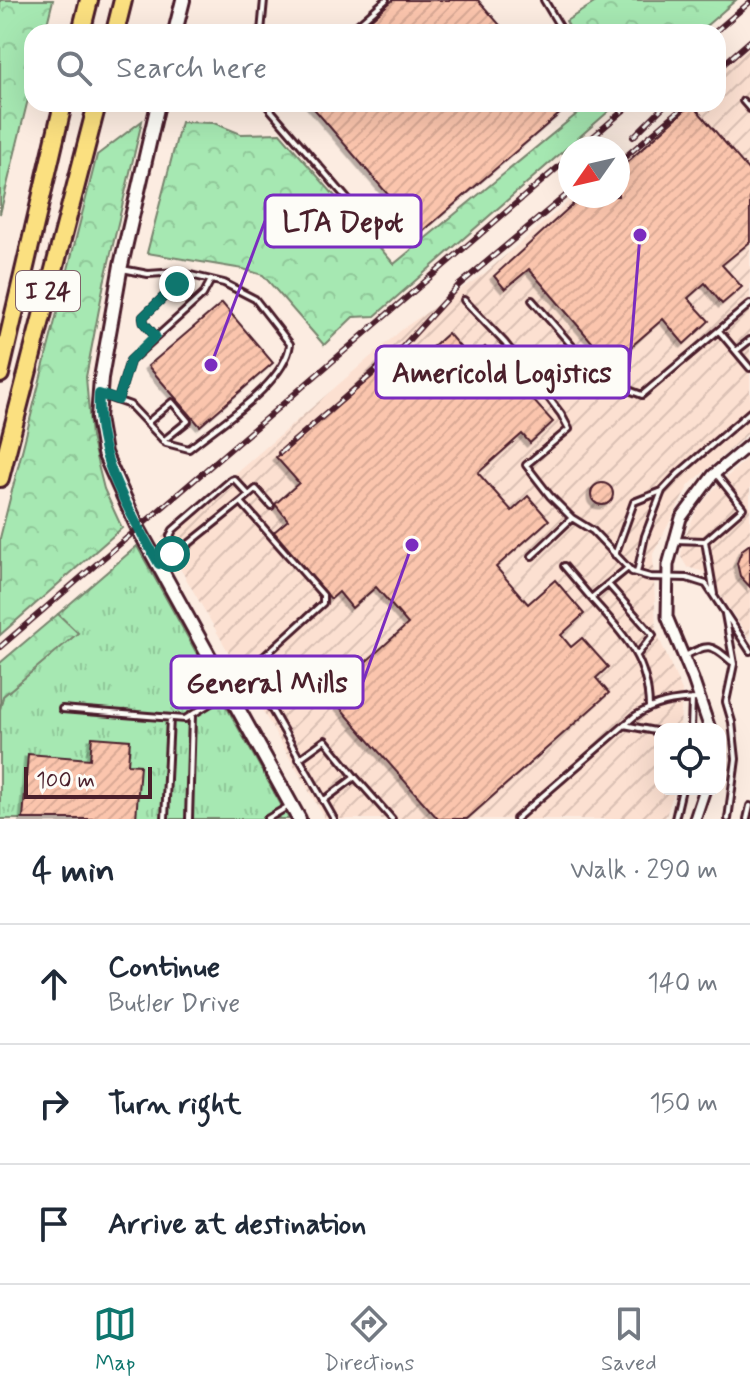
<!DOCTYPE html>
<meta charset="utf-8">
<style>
:root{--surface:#fff;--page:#f6f6f7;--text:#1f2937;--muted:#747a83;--line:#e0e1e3;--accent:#0f766e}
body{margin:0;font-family:Mynerve,sans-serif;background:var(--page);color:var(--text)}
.controls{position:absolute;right:24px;bottom:24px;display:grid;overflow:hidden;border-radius:16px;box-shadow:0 8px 32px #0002}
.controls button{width:72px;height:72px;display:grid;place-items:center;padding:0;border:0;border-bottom:2px solid var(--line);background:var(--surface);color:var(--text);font:40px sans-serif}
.compass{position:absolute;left:558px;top:136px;width:72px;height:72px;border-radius:50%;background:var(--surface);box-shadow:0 8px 32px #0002;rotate:236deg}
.scale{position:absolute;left:24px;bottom:20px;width:128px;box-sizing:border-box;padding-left:8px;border:4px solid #4a1f2b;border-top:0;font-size:22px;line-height:28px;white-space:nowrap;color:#4a1f2b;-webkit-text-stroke:6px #fdfcf7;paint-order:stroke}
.stop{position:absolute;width:24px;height:24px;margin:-18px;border:6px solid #0f766e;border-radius:50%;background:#fff}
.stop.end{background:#0f766e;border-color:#fff;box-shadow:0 2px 8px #0008}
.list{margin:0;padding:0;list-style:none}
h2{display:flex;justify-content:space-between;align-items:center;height:104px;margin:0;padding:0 32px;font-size:34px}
h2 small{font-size:26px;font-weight:400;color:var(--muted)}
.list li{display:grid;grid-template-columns:52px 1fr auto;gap:24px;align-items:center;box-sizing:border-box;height:120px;padding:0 32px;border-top:2px solid var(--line)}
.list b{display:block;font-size:30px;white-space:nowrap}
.list p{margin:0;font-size:26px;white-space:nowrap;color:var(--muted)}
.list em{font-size:26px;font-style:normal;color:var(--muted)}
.icon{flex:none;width:44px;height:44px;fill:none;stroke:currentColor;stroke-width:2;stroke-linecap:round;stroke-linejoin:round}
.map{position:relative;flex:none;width:750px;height:819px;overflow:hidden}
.search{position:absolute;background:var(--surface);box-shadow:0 8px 32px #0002;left:24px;right:24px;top:24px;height:88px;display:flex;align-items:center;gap:20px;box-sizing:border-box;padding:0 28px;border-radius:24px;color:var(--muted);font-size:30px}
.sheet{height:464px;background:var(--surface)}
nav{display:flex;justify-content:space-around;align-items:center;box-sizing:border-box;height:112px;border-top:2px solid var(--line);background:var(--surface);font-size:22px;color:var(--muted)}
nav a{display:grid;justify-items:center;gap:4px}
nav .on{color:var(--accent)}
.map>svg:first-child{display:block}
</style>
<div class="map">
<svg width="750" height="819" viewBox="0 0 750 819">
<defs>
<pattern id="industrial-furrows" width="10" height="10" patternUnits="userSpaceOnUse" patternTransform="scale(2)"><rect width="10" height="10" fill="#fce0d1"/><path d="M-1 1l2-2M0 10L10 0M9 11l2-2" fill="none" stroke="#dac0b4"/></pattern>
<pattern id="grass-tufts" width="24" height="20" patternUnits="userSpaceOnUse" patternTransform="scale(2)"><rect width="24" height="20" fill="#a6e8b2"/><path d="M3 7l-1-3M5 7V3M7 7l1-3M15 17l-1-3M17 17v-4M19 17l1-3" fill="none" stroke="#90c799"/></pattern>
<pattern id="forest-crowns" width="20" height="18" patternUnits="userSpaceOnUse" patternTransform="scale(2)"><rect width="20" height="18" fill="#a6e8b2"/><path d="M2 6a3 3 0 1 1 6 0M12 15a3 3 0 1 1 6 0" fill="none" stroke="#90c799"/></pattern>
<pattern id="building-hatch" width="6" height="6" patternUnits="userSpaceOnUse" patternTransform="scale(2)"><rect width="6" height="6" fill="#fbc5ad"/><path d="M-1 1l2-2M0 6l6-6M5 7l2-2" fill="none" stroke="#d9a995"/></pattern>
<filter id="shadow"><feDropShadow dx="-3.5" dy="3.5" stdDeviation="0" flood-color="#0004"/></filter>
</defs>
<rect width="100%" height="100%" fill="#fcece1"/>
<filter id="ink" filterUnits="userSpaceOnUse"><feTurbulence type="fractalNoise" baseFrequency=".0125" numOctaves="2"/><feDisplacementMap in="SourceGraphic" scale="16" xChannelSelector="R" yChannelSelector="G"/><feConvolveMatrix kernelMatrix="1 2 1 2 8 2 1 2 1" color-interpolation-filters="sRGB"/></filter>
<g filter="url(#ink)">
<path fill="url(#industrial-furrows)" d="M750,46v386l-61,53 -36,69 3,77 26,60 -2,38h-20v60h15l-10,30h-340l-163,-282 243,-210 80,-54 90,-77h43v-37l64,-55h36v-31z
M750,455v184l-46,-67 -17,-5 -6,-10 1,-14 14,-32 17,-21z"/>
<path fill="url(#grass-tufts)" stroke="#78846e" stroke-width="2" d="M137,546l152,273h-289v-110l3,-13 74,-63 -19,-19z"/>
<path fill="url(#forest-crowns)" stroke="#78846e" stroke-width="2" d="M0,0h53l-8,32h-13v51l-32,131z
M599,0h137l-37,32h-127l-6,-11z
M589,104h28l-242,212 -22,1 -29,28 -61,-70 -20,-6 -96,-16 34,-131 33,1 27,11 39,-1 114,131z
M142,121l-38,162 -18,94 5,60 13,52 18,39 -122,107v-97l97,-383z
M58,614l20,19 -75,63 -3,13v-46z"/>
<path fill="url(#building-hatch)" stroke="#4a1f2b" stroke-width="2" filter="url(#shadow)" d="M393,0h85l28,32h-149z
M310,104h261l-150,129z
M692,104l58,68v70l-28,23 20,22 -20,17 -17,-21 -17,15 21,23 -25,23 -21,-25 -52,45 -82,-95 -24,20 -11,-13 88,-80h36v-31l4,-3 2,3z
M222,303l51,60 -73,63 -52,-60z
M448,333l23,27 14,-13 68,75 -23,21 -8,-9 -44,39 34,38 16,-15 21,24 -53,47 32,37 27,-24 29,34 -23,21 10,12 11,-9 26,29 -12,11 13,15 -142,126h-29l-109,-124 79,-71 -32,-37 -24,21 -13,-16 -8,7 -57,-67 14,-12 -13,-16 24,-21 -23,-26 119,-107 15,17z
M591 494a11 11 0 1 1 22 0a11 11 0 1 1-22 0Z
M750,544v43l-10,-11 -3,-13 5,-13z
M92,737l38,3 -2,24 12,1 -4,54h-113l5,-65 62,5z"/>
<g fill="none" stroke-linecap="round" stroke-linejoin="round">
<g stroke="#4a1f2b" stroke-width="10">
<path id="lane" d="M544,0l19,32
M261,32l3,-32
M349,32l37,-32
M743,101l7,8
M266,104l3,4 3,-4
M269,108l105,122
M464,300l41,43 39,50
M532,300l70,80 40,15 108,-91
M719,331l31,37
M155,336l-11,-13 -1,-6 34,-33 1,-12
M736,351l14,-11
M102,395l28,10 36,38 23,6c31,-26 96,-65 101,-105l-35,-45 -31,-16 -46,-11 -30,2 -26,-5
M548,397l13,17 8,15 -43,36 24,31 22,22
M118,400l12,-39 73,-66 8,-15
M147,423l25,-21 16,19 -25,20
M249,495l-15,-16 -3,1 -58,50 -3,6 11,14 60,-48 82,93v8l-64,58 -4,9 2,14 77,135
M241,502l15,-13 15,17
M675,540l30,1 9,53
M705,541l38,-33 -27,-34
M615,555l19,-53 28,-11 16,-17 72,-62
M532,556l40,-38 21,13 39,41 18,5 37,1 19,6 44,67
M159,564l21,-16
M564,566l27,32 37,-30
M163,568l20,-16
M637,573l8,-37 17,-45
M608,584l45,51 -16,20
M591,598c31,35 57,59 58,109
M725,614l9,50 -8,38 6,20 4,37 -8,60
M685,656c25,-14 26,-11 47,6
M62,709l123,10 42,-26
M624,725l36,7
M691,729l1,-30
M299,759l26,-19 30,37
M323,801l32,-24 37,42
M165,819l5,-101
M189,819l3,-104
M267,819l22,-13
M516,819l119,-103c20,-13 38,-16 62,-17
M675,819l7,-30
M747,819l3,-13"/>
</g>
<g stroke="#4a1f2b" stroke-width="15">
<path id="street" d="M710,729l-17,-50 -26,-62 1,-52 13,-47 32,-43 37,-31
M695,819l10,-30"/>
</g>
<g stroke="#4a1f2b" stroke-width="18">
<path id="secondary" d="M175,32l8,-32
M158,104l-37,161 -20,113 -3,40 6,35 34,75 161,291"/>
</g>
<g stroke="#4a1f2b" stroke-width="22">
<path id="highway" d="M81,32l8,-32
M115,32l8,-32
M0,374l63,-270
M0,478l97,-374"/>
</g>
<use href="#lane" stroke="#fdfcf7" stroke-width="4"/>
<use href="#street" stroke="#fdfcf7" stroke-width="9"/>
<use href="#secondary" stroke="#fdfcf7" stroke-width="12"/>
<use href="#highway" stroke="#fbe080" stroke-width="16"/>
<g stroke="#4a1f2b" stroke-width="6">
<path id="rail" d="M715,32l35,-30
M718,69l32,-28
M633,137l33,-33
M580,148l51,-44
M618,163l69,-59
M280,453l117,-100 62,-68 111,-93
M0,647l570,-490"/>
</g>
<use href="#rail" stroke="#fdfcf7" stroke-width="3" stroke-dasharray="9" stroke-linecap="butt"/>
</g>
</g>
<g fill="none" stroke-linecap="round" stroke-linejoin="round" filter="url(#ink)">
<path stroke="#0f766e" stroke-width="10" d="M172,554l-13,10c-30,-53 -64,-106 -60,-170l19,6 12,-39 25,-25 -11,-13 -1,-6 34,-33"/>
</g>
<g text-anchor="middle" stroke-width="7" stroke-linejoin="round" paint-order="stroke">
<rect fill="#fdfcf7" stroke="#806168" stroke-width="2" x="16" y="271" width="64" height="40" rx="6"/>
<g font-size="24" font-weight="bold" fill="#4a1f2b">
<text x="48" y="299">I 24</text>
</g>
</g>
<path fill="none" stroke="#7b2cbf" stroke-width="3" d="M211 365L265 221M640 235L629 372M412 545L363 682"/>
<g fill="#7b2cbf" stroke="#fdfcf7" stroke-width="3">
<circle cx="211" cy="365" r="8"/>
<circle cx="640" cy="235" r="8"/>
<circle cx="412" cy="545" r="8"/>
</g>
<g fill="#fdfcf7" stroke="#7b2cbf" stroke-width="3">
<rect x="265" y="195" width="156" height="52" rx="8"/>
<rect x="376" y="346" width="253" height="52" rx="8"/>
<rect x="171" y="656" width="192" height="52" rx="8"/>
</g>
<g font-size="28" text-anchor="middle" font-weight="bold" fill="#4a1f2b">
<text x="343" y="231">LTA Depot</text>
<text x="502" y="382">Americold Logistics</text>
<text x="267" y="692">General Mills</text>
</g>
</svg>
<div class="controls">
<button><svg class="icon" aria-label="locate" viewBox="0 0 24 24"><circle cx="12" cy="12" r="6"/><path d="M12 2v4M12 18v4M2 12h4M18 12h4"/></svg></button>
</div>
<svg class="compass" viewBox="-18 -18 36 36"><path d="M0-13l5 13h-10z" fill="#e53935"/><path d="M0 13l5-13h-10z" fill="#747a83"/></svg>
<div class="scale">100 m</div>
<div class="stop" style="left:172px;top:554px"></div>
<div class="stop end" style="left:177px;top:284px"></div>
<div class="search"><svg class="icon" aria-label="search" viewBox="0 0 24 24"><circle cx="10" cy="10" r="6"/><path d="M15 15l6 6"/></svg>Search here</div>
</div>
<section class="sheet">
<h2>4 min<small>Walk · 290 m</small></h2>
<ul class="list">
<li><svg class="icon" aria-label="ahead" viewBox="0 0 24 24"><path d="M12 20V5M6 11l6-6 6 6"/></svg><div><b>Continue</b><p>Butler Drive</p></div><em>140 m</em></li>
<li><svg class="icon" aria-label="right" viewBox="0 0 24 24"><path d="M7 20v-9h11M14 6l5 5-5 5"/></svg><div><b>Turn right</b></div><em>150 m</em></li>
<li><svg class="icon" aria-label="arrive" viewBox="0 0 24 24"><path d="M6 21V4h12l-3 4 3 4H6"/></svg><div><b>Arrive at destination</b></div></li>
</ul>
</section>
<nav>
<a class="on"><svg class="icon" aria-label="map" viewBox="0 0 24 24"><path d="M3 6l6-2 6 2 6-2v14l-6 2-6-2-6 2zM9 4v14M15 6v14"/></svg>Map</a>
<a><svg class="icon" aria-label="directions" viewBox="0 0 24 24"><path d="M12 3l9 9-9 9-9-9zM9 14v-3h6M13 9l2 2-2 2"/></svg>Directions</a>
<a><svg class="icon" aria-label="saved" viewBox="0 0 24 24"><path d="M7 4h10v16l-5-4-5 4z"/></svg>Saved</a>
</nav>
